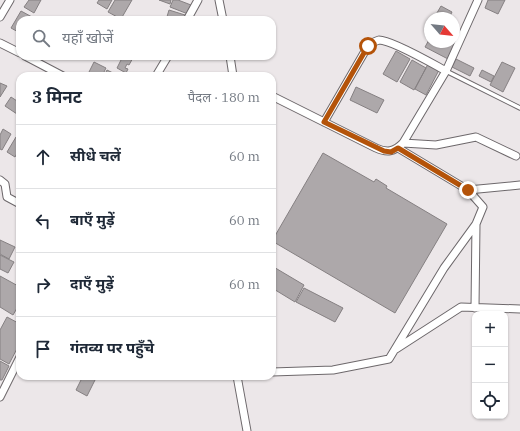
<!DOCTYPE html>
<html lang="hi">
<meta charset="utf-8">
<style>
:root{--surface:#fff;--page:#f2f2f3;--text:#1f2937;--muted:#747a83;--line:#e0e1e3}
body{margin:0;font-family:"IBM Plex Serif","Noto Sans Devanagari",serif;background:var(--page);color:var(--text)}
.controls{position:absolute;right:12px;bottom:12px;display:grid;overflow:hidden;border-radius:8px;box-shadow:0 1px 3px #0004}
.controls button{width:36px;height:36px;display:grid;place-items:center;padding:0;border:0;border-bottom:1px solid var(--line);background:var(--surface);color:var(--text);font:20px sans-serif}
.compass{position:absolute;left:424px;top:12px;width:36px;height:36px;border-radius:50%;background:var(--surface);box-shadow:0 1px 3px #0004;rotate:118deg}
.stop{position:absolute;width:12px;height:12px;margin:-9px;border:3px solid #b45309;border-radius:50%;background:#fff}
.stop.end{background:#b45309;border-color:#fff;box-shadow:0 1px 4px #0008}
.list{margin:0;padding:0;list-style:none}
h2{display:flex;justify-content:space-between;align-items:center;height:52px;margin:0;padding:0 16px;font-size:17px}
h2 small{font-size:13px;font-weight:400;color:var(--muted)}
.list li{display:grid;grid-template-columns:26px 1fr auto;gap:12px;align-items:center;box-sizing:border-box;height:64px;padding:0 16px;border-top:1px solid var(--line)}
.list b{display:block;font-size:15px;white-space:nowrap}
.list em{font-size:13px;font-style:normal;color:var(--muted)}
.icon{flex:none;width:22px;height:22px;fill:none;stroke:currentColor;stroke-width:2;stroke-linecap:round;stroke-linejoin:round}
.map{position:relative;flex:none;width:520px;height:431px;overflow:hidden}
.search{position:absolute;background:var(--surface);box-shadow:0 1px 3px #0004;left:16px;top:16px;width:260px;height:44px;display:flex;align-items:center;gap:10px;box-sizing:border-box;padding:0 14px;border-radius:12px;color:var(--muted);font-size:15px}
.panel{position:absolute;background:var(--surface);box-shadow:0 1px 3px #0004;left:16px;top:72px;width:260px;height:308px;border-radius:12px}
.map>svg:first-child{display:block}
</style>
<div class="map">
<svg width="520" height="431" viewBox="0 0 520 431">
<rect width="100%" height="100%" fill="#ece7e9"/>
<path fill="#ada8aa" stroke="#858082" d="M29,0h12l-7,13 -10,-6z
M99,0h13l-5,9 -10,-6z
M115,0h17l-11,19 -13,-7z
M159,0h12l-1,4z
M173,0h5l13,5 -3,9 -18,-7z
M488,0h17l-7,14 -13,-6z
M441,6l11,6 -3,6h-15z
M169,10l16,5 -2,5h-17z
M21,11l11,6 -2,3h-10v13l-9,-5z
M430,38v4h21l4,2 -7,15 -23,-12z
M396,51l14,8 -13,23 -14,-8z
M123,56h11l-5,9 -2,-1 -2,4 3,1 -2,4 -9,-5z
M456,59l18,9 -4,8 -18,-9z
M412,60l14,8 -12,22 -14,-8z
M94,62l12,6 -4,8h-15z
M502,62l13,6 -12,24 -13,-7z
M428,64l11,6 -13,25 -11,-6z
M107,70l10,5v1h-13z
M482,70l12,6 -3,6 -12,-6z
M0,83l7,3 -7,11z
M356,87l28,13 -7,13 -27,-13z
M11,97l9,6v13l-15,-10z
M3,129l8,5 -9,16 -2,-1v-14z
M16,137l4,3v8l-5,9 -8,-5z
M323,153l51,29 2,-3 11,7 -1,2 61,36 -52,89 -123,-72z
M0,240l15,7 -6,12 -9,-5z
M0,255l14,7 -6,11 -8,-4z
M272,266l32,19 -9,17 -23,-14z
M0,276l20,11v16l-7,12 -13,-8z
M304,288l39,20 -8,14 -39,-20z
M7,317l13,7v19l-11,21 -9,-5v-29z
M0,361l9,5 -7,14h-2z
M83,376h14l-10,20 -11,-6z"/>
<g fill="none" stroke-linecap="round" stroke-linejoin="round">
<g stroke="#6d686b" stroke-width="5.5">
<path id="service" d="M446,71l74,37"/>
</g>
<g stroke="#6d686b" stroke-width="9">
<path id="minor" d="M219,0l4,20
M0,17l10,-17
M187,20l11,-20
M0,43l20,10
M25,56l38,20
M230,56l3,20
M156,76l12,-20
M272,96l104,52c11,5 18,4 27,-5l43,-72 32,-71
M324,122l44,-76c4,-3 7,-5 11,-6 13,0 54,24 67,31
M403,143l33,2 40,-8 40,19
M0,180l5,4 2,13 13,7
M468,190l52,-5
M475,308l1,-84
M396,349l65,-42 59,2
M272,372l61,-2 56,-11 55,-91 32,-44 7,-17 -15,-17 -70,-42
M237,376l10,55
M0,397l20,-40"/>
</g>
<use href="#service" stroke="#fff" stroke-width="3.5"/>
<use href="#minor" stroke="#fff" stroke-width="7"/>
</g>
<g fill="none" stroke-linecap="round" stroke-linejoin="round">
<path stroke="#b45309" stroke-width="5" d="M368,46l-44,76 60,29 7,1 7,-4 70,42"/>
</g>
</svg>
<div class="controls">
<button>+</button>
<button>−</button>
<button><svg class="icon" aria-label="locate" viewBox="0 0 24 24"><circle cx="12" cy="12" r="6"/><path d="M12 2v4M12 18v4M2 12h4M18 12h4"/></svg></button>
</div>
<svg class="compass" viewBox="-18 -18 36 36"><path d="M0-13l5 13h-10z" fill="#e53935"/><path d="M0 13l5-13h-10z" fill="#747a83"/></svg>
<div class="stop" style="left:368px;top:46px"></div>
<div class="stop end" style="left:468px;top:190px"></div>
<div class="search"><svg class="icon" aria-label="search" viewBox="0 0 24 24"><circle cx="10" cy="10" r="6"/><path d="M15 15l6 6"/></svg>यहाँ खोजें</div>
<section class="panel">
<h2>3 मिनट<small>पैदल · 180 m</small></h2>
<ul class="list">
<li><svg class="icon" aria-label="ahead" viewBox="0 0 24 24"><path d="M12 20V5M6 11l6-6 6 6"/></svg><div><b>सीधे चलें</b></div><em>60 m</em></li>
<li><svg class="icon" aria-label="left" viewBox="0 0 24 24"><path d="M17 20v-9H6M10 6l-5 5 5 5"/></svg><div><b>बाएँ मुड़ें</b></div><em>60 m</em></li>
<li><svg class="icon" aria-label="right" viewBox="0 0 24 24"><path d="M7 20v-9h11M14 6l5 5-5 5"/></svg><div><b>दाएँ मुड़ें</b></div><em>60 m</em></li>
<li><svg class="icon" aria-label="arrive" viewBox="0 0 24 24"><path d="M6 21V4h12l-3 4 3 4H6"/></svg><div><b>गंतव्य पर पहुँचे</b></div></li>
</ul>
</section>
</div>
